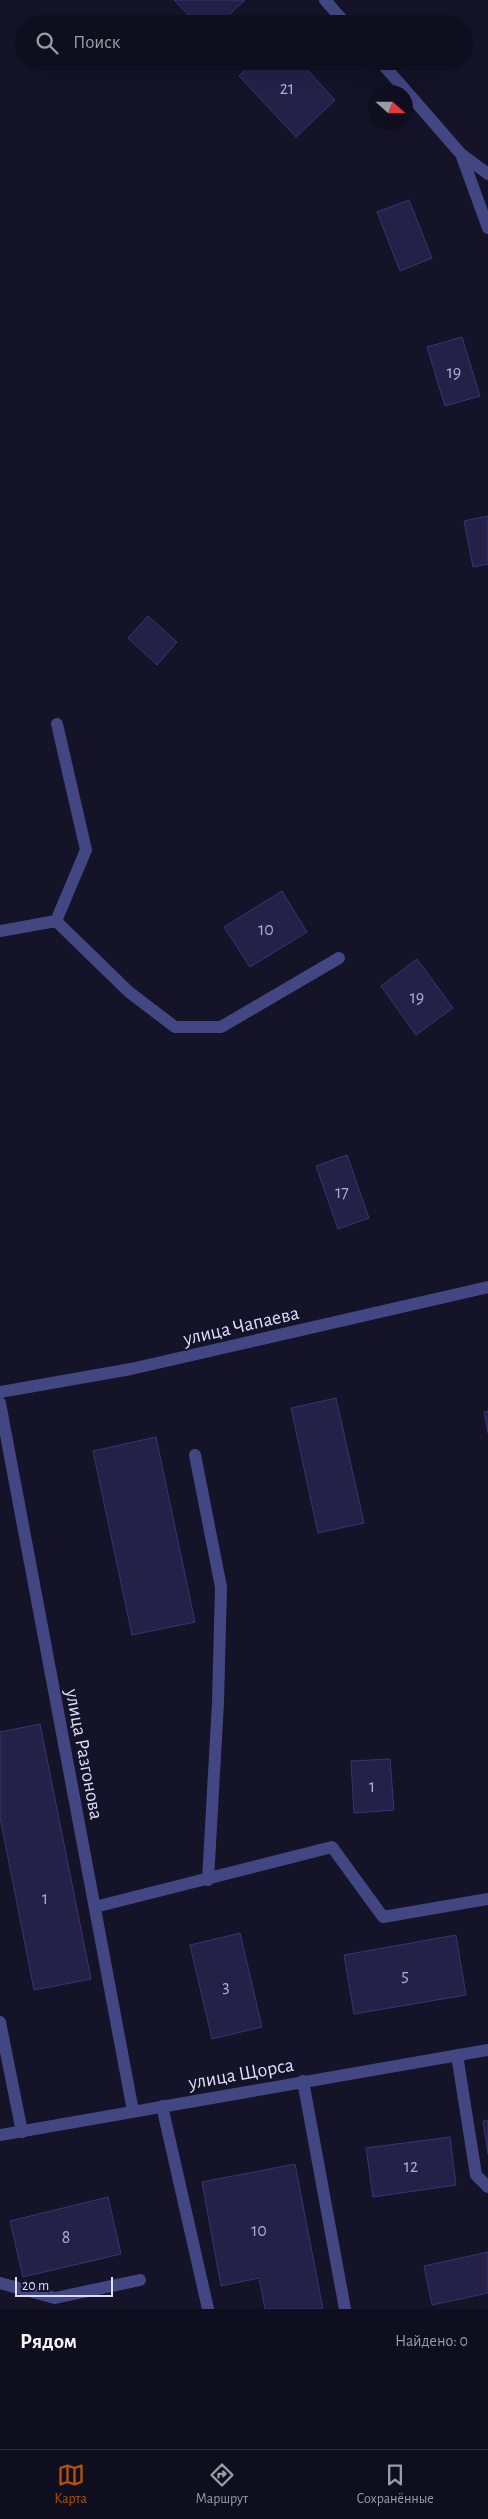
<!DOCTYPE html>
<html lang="ru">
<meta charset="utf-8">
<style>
:root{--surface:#0f0e1e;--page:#181727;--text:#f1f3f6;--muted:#9b9ca4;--line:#2f2e3c;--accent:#b45309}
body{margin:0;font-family:"Alegreya Sans",sans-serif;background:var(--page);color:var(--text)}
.compass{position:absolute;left:368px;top:85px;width:45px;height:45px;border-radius:50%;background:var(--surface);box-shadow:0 5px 20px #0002;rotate:111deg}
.scale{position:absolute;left:15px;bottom:12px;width:98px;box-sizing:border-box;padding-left:5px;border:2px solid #ddddfc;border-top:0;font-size:14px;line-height:18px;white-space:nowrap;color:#ddddfc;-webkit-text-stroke:4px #141328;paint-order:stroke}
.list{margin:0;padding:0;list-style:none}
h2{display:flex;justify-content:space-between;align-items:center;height:65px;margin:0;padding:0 20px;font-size:21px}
h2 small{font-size:16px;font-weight:400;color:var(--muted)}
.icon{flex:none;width:28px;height:28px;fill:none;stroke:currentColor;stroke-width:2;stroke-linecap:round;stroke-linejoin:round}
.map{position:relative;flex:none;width:488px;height:2309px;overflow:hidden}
.search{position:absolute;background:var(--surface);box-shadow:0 5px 20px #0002;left:15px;right:15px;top:15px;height:55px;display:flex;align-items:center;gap:12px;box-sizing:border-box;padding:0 18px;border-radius:28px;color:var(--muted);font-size:19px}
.sheet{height:140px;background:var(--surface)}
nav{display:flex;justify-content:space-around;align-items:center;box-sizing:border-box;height:70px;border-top:1px solid var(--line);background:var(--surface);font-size:14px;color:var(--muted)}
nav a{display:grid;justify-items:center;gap:2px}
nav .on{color:var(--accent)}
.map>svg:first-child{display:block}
</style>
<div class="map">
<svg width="488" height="2309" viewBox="0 0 488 2309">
<rect width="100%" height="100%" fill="#141328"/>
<path fill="#242048" stroke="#393472" d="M174,0h71l-26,24h-22z
M255,61h44l36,39 -39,37 -57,-61z
M409,200l23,58 -32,13 -23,-59z
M462,337l18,59 -35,10 -18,-59z
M488,516v48l-15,3 -9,-46z
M148,616l29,26 -20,23 -29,-27z
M282,891l25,41 -57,35 -26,-40z
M417,959l36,49 -37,27 -35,-49z
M347,1155l22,63 -31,11 -22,-63z
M336,1398l28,125 -46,10 -27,-125z
M488,1411v22l-4,-21z
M156,1437l39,185 -63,13 -39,-184z
M40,1724l51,255 -57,11 -34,-173v-85z
M390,1759l4,51 -40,3 -3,-52z
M240,1933l22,94 -50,12 -22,-94z
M456,1935l10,60 -112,19 -10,-59z
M488,2120v34l-5,-33z
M450,2137l6,48 -83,12 -7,-49z
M295,2164l28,145h-58l-6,-31 -38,8 -19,-104z
M108,2197l13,57 -98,23 -13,-56z
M488,2252v41l-56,12 -8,-39z"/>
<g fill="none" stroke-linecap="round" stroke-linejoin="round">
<path stroke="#424783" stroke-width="12" d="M325,0l21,24
M380,61l81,93 27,74
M461,154l27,20
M56,921l30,-71 -29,-126
M0,931l56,-10 73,71 46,35h46l118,-69
M0,1392l131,-23 357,-82
M0,1403l133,708
M195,1455l26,132 -3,115 -10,178
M95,1907l237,-60 51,70 105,-18
M0,2022l22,110
M457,2055l19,120 12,12
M303,2081l42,228
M162,2106l46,203
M0,2135l488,-85
M0,2283l55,15 85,-18"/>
</g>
<g text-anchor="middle" stroke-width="4" stroke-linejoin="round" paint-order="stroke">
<g font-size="18" fill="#afaecf">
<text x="287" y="94">21</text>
<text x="454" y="378">19</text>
<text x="266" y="935">10</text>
<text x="417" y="1003">19</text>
<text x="342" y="1198">17</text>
<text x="372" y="1792">1</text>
<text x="45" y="1904">1</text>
<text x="405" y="1981">5</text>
<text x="226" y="1992">3</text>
<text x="411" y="2172">12</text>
<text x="259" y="2236">10</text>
<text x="66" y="2243">8</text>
</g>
<g font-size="20" fill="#ddddfc" stroke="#141328">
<text transform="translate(241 1325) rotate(-13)" y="7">улица Чапаева</text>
<text transform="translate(85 1754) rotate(79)" y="7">улица Разгонова</text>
<text transform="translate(241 2073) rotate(-10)" y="7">улица Щорса</text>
</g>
</g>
</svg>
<svg class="compass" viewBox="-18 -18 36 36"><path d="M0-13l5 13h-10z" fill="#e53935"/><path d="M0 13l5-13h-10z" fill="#9b9ca4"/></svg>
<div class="scale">20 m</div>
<div class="search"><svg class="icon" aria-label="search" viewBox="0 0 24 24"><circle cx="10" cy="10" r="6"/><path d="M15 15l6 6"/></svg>Поиск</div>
</div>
<section class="sheet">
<h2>Рядом<small>Найдено: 0</small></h2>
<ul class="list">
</ul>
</section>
<nav>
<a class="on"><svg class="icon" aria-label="map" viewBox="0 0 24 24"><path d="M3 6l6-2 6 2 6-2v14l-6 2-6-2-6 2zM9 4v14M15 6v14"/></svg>Карта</a>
<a><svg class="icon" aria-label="directions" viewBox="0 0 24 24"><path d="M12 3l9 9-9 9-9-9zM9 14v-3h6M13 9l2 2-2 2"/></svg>Маршрут</a>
<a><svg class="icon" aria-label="saved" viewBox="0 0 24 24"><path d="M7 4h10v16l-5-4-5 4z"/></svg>Сохранённые</a>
</nav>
